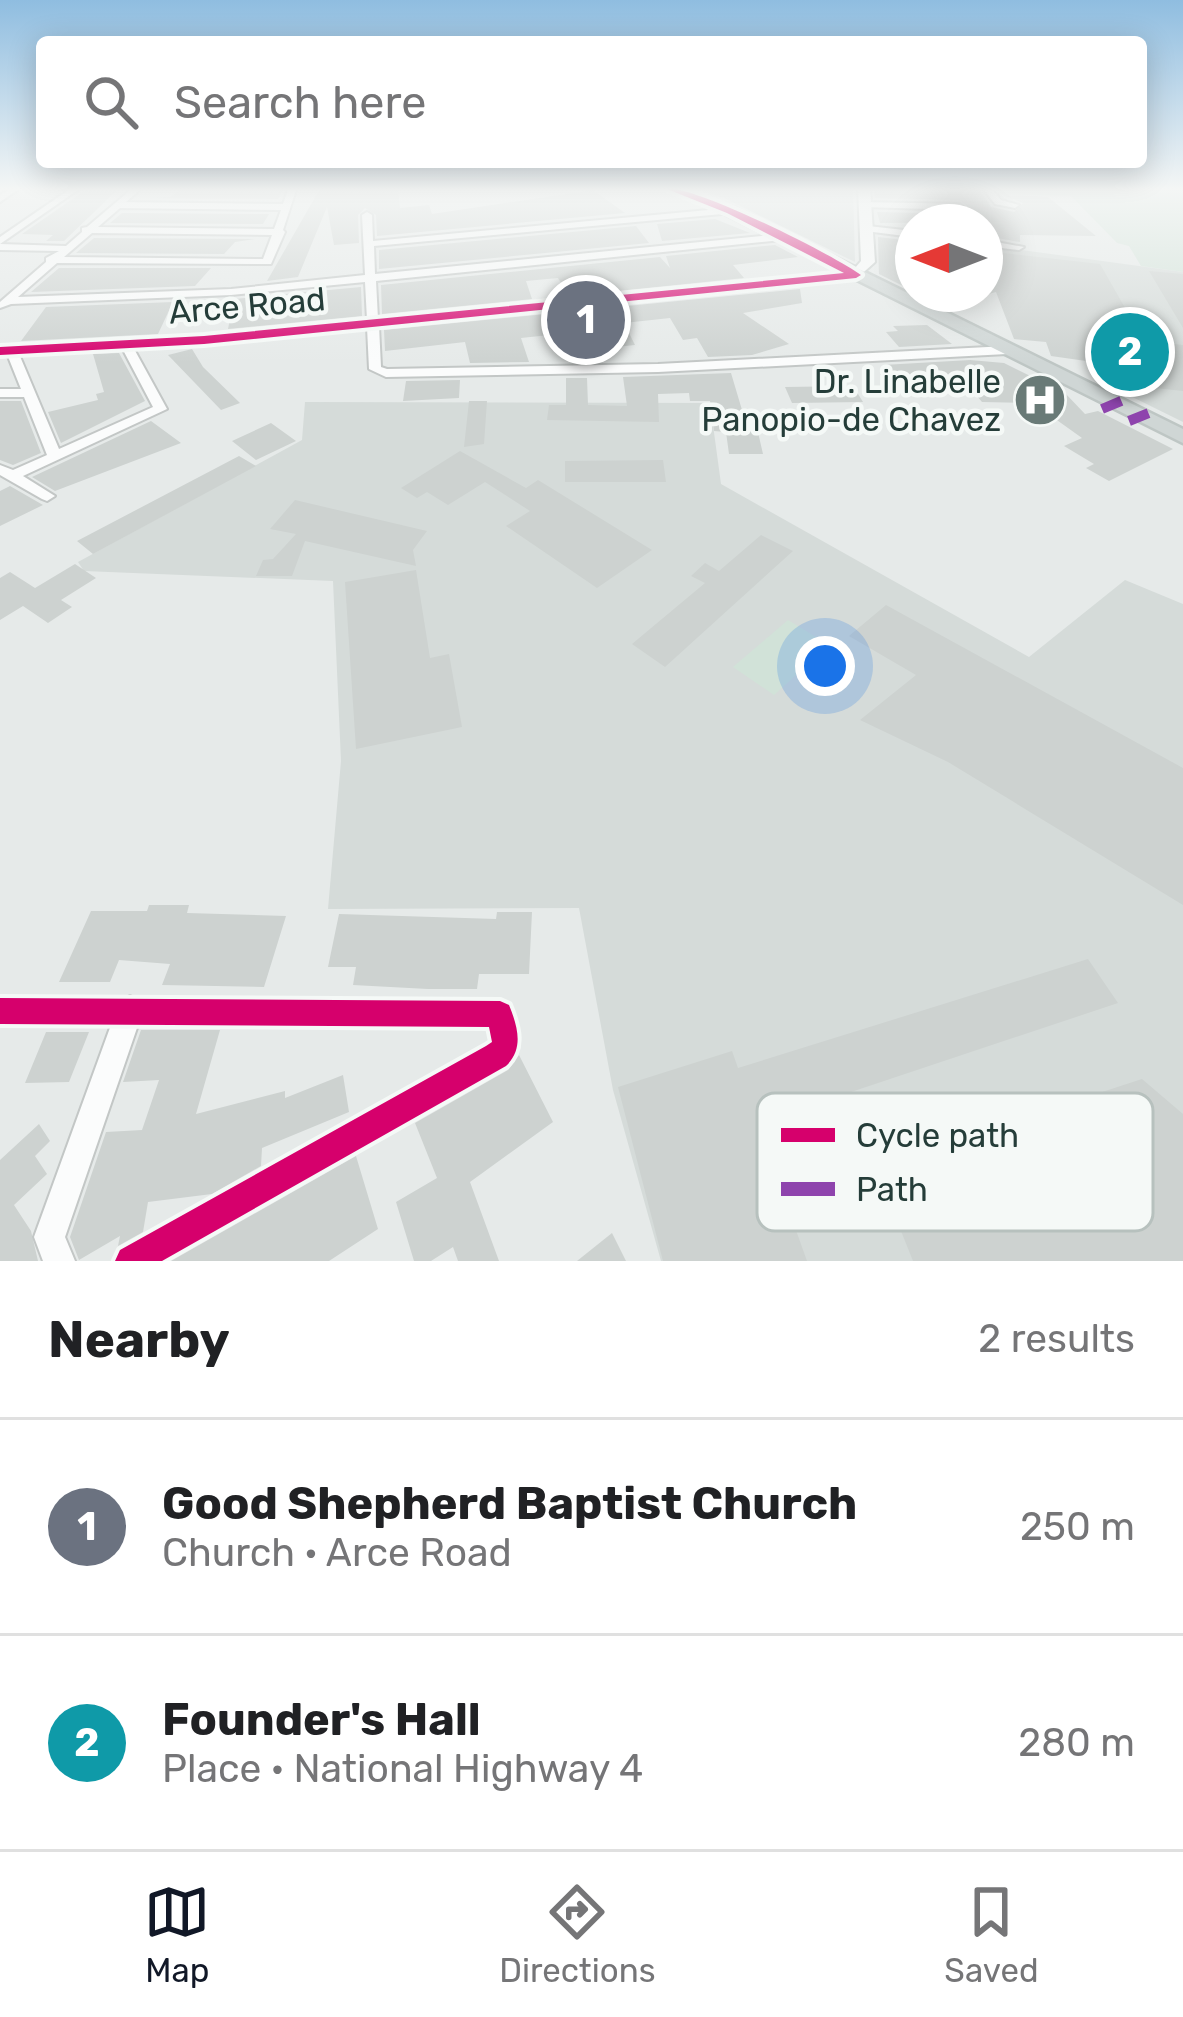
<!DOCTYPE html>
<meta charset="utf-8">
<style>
:root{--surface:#fff;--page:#f2f2f2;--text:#202124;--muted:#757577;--line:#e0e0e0;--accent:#111827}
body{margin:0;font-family:Rubik,sans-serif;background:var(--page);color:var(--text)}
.compass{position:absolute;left:895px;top:204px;width:108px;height:108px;border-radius:50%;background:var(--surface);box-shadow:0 6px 30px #0003;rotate:270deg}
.you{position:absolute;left:825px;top:666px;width:42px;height:42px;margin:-30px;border:9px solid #fff;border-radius:50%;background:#1a73e8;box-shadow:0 0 0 18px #1a73e833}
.badge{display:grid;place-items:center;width:78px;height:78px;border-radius:50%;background:var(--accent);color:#fff;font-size:39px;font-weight:700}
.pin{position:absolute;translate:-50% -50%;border:6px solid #fff;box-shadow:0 3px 12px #0006}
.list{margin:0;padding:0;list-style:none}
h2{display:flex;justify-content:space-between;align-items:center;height:156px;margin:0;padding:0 48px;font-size:51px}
h2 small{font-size:39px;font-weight:400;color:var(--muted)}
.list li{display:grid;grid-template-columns:78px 1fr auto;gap:36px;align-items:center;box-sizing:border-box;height:216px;padding:0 48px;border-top:3px solid var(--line)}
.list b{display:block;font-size:45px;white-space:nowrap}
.list p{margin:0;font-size:39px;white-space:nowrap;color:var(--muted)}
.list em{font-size:39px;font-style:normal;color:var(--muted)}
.icon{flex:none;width:66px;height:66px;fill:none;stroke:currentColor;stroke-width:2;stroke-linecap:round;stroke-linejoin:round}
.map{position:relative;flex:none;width:1183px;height:1261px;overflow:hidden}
.search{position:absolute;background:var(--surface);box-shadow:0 6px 30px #0003;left:36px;right:36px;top:36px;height:132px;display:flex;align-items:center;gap:30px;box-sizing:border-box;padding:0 42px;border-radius:12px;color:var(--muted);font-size:45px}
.sheet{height:588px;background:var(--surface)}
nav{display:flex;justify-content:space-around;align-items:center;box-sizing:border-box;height:168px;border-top:3px solid var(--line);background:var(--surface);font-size:33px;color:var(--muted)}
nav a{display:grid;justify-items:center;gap:6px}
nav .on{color:var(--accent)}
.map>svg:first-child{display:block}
</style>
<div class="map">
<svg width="1183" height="1261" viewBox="0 0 1183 1261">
<rect width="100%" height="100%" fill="#e6eae9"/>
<path fill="#d5dbd9" d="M688,187h165l2,75 -131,-64z
M985,245l198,27v150l-81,-40 -23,-55 -94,-46z
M305,402l405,1 11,81 308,173 96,-77 58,24v657h-522l-48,-171 -34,-182 -251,1 13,-148 -8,-180 -249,-10 -6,-9 224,-122z"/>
<path fill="#d1e2d8" d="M986,187h197v85l-42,-6 -12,-20 -12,-3 -46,-47 -78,-2z
M788,620l41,25 -55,50 -41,-28z"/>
<path fill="#cdd2d0" d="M321,187h77l2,21 29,-3 3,9 161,-24 32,23 -248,23 -1,-21 -11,-7 -7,7 1,28 -25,2 -7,-38 -29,70 -31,4z
M874,187h104l13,20 23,5 9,-9 -20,-8 45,2 48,39 -76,-1v7l-35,-6v-14l-105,1 -3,-11 83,2 8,-7 -8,-7 -85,-2z
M183,188l17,-1 84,1 -6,11 -140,-1 32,-1z
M84,191h32l-52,50h-18l7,-6 -31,-1z
M122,213l147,1 -6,10 -153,-1z
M715,219l35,14 -88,8 -5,-17z
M636,226l13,17 -270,26v-19z
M878,237l35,4v50l-34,-17z
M94,238l161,1 -20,3 -11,12 -148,-1z
M775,245l23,12 -65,8 11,13 -175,18 -11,-18 -32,3 6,18 -150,15 -1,-29 279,-28 10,11 -4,-12z
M985,251l115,13 44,77 39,4v46l-75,-8 -8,-20 -49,-7 -5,-14 -32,-3 -18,-47 -11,3z
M59,268h152l-16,18 -164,6z
M1149,271l34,3v54z
M361,287l1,29 -134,13 6,-30z
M800,289l2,14 -59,10 46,31 -37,11 -44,2 -11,-19 -14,2 -13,-22 -46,5 11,22 -39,4 -9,-18 -66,7 8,24 -59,1 -5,-21 -80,9 -1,-21z
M173,302l-15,32 -137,7 25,-34z
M927,325l25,19 -53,3 -13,-15 12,-1 -5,-5z
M192,349l11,18 37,36 -19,7 -53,-55z
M119,353l26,48 -84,42 -13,-31 50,-12 -2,-6 8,-2 -11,-38z
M970,360l34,3 61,30 20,21 13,-3 75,38 -64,32 -23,-13 8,-4 -30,-18 18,-8 -49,-35 -51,-1 -17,-20 -58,-1 -24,-16z
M731,373l11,37 12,5 9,39h-34l-3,-22 -12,-1 -4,-30h-20l-1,-8 -31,1 1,28 -112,-2 2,-15h17v-27h21l1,27 39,1 -4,-29z
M460,380l-1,18 -56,3 3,-20z
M853,386l10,16 -71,1 -7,-16z
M0,401h21l20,52 -28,12 -13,-5z
M469,401h18l-3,43 -20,3z
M151,421l30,22 -126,48 -23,-14z
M271,423l25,18 -40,19 -24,-19z
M460,451l66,37 12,-8 114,70 -55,38 -91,-62 24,-15 -45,-29 -37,23 -21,-13 -10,6 -16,-10z
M239,456l17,10 -163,88 -16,-13z
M663,460l3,22h-101v-21z
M10,486l33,19 -43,21v-35z
M295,500l132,31 -14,19 3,16 -111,-25 -13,35h-36l7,-16 10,-1 23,-25 -26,-5z
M761,535l32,16 -128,116 -33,-23 73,-61 -14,-7 14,-13 14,8z
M75,564l21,14 -35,22 11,7 -24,16 -25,-17 -23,14v-42l10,-6 25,16z
M416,570l14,88 19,-4 13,73 -106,22 -11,-167z
M886,605l297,163v137l-235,-143 -88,-42 56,-45 -67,-39z
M149,905h40l-2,8 99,3 -22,71 -102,-2 8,-21 -51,-4 -9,22h-51l32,-71h56z
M497,912h35l-3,62h-50l-2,15h-49l-75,-4 3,-18h-28l11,-53 157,5z
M1088,959l30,44 -360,120 22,62 -18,6 12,35 18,-7 15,42h-144l-45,-174 114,-36 6,17z
M141,1030h79l-24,84 89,-23v7l58,-23 6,37 -87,36 -1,18 -49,28 -64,8 -5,30 -25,14 2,-10 -41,24 -9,-23 36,-105 36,-2 17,-50 -36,2z
M46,1032h43l-20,50 -44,1z
M519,1055l34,67 -83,60 29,79h-41l-5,-14 -22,14h-17l-18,-59 41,-24 -22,-55 93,-53z
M1142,1079l41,35v147h-270l-26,-65 193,-59 -27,-29z
M39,1124l11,17 -15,15 12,18 -33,31 17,26 7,30h-38v-101z
M356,1156l22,73 -49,32h-158z
M612,1233l14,28h-49z"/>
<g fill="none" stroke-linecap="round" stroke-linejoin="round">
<g stroke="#c3c7c6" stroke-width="4">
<path id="street" d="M13,187h9l-22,15v-7z
M73,187h9l-82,57v-7z
M134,187h9l-17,15 157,2 6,-17h8l-14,43 2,2 -14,32 -214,-1 -39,34 213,-8 134,-14 -3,-60 5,-3 5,3 1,26 357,-33 3,5 -359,33 1,28 407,-40 5,3 -5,3 -406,41 2,38 478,-47 5,3 -5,3 -477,48 2,41 6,2 271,-5 349,-18 6,4 -6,4 -349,18 -272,5 -17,-8 -2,-42 -163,17 -71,3 34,62 -144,67 32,20 -8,5 -5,-2 -42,-24v-10l13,5 34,-15 -23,-58h-24v-8h21l-14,-35 -7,1v-8l204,-11 163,-16 -2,-38 -134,13 -220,9 -11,4v-6l46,-40v-4l13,-7 -59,-1v-6l66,2 16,-14v-4l5,-1zM120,208l161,2 -7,19 -176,-2zM92,233l180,2 -9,24 -199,-2zM122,348l31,59 -94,42 -40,-95z
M982,187h8l11,13 18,5 -4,3 -20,-4z
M867,202l93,2 4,3 -4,3 -96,-3z
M868,226l45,5v6l-48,-6 -2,-2z
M985,240l39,7 -5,3 -34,-4z
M130,996l7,3 363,2 9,4c9,22 15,44 -3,61l-344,195h-47l5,-11 372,-208 -3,-15 -351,-2 -73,212 10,24h-32l-9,-24 77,-212 -111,-1v-26l123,1z"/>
</g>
<g stroke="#c2c8c6" stroke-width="4">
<path id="secondary" d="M858,187h12l5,75 -19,17 -7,-4 12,-14z"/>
</g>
<g stroke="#bec6c4" stroke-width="5">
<path id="primary" d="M660,187h17l58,21 448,221v14l-458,-229z"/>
</g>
<use href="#street" fill="#fbfcfc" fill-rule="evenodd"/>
<use href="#secondary" fill="#fbfcfc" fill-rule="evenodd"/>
<use href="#primary" fill="#cfd6d5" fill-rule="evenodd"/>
<path stroke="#8e44ad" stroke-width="10" stroke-dasharray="21 10" stroke-linecap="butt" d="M1102,409l26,-11
M1129,421l25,-10"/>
<g stroke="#f5f9f7" stroke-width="8">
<path id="cycleway" d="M662,187c34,-1 168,66 199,88l-5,3 -652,66 -204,11v-8l204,-11 640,-63 -117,-60z
M0,998l500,3 9,4c9,22 15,44 -3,61l-344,195h-47l5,-11 366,-204 6,-4 -3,-15 -489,-3z"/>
</g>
<use href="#cycleway" fill="#d6006c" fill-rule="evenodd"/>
</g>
<linearGradient id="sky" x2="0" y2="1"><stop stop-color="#8fbde0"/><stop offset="0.52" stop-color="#f4f6f5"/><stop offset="1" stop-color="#f4f6f5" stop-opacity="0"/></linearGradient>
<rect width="1183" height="363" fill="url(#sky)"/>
<defs>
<g id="hospital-disc" transform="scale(2.7)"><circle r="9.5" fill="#697a77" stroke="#f5f9f7"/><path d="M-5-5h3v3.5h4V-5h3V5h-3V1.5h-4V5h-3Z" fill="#fff"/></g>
</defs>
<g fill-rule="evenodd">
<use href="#hospital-disc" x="1040" y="400"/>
</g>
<g text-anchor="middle" stroke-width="9" stroke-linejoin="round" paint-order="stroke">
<g font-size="33" fill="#253d39" stroke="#f5f9f7">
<text transform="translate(247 305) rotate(-5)" y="12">Arce Road</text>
</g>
<g font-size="33" fill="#253d39" stroke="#f5f9f7" text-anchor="end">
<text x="1001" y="393">Dr. Linabelle<tspan x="1001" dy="38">Panopio-de Chavez</tspan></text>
</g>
</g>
<rect x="757" y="1093" width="396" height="138" rx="18" fill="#f5f9f7" stroke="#b7c1be" stroke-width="3"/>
<rect x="781" y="1128" width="54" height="14" fill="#d6006c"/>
<rect x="781" y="1182" width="54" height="14" fill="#8e44ad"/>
<g font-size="33" fill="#253d39">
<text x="856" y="1147">Cycle path</text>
<text x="856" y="1201">Path</text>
</g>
</svg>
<svg class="compass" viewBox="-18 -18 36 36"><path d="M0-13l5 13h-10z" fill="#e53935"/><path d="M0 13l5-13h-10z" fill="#757577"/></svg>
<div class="you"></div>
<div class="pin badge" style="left:586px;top:320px;background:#6b7280">1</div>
<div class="pin badge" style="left:1130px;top:352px;background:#0f9aa8">2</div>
<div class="search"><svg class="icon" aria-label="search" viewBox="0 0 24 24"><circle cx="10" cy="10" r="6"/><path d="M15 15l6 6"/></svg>Search here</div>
</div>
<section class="sheet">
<h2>Nearby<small>2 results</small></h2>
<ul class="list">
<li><span class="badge" style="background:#6b7280">1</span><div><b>Good Shepherd Baptist Church</b><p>Church · Arce Road</p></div><em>250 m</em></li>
<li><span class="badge" style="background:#0f9aa8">2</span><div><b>Founder's Hall</b><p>Place · National Highway 4</p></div><em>280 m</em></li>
</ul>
</section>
<nav>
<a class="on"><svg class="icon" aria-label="map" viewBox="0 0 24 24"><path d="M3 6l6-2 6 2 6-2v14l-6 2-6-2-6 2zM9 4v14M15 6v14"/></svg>Map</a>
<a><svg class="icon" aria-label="directions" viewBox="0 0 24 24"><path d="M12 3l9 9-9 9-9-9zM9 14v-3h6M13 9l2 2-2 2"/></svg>Directions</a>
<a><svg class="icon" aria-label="saved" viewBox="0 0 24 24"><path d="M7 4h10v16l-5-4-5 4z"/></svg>Saved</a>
</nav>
